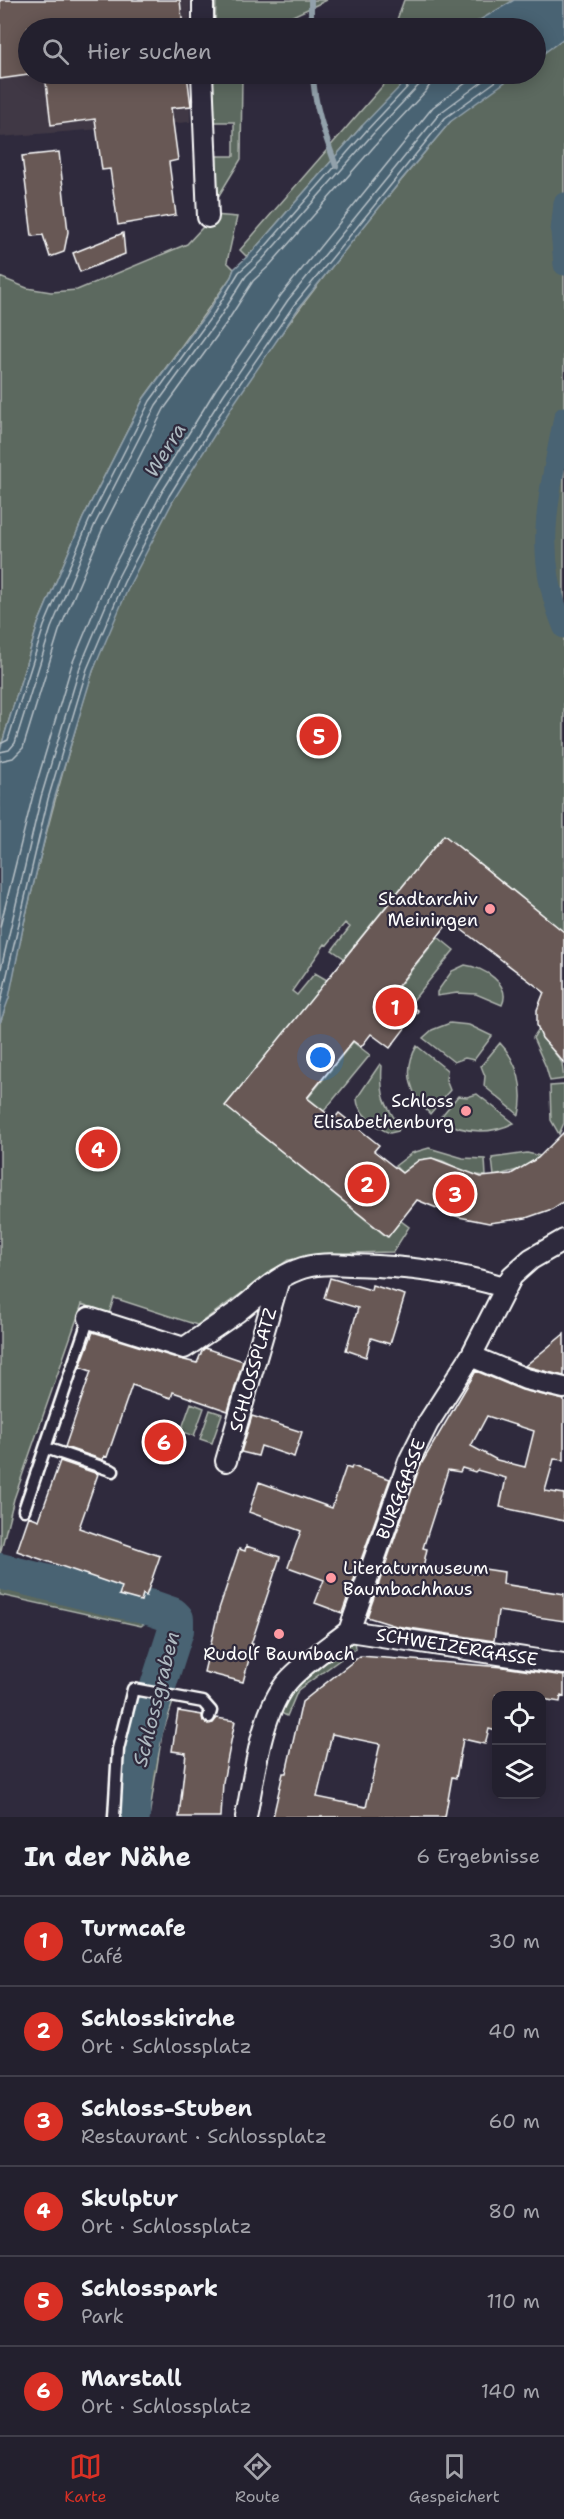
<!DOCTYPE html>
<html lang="de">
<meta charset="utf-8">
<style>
:root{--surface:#23202e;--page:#2b2836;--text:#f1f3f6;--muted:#a3a3aa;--line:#403e4a;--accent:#d93025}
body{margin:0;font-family:"Shantell Sans",sans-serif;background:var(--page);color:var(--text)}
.controls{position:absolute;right:18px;bottom:18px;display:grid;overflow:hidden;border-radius:12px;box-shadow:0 3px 15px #0003}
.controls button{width:54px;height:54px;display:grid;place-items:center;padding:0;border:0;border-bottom:2px solid var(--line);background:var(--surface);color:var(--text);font:30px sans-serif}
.you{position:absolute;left:321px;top:1058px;width:21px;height:21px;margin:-15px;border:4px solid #fff;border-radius:50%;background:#1a73e8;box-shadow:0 0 0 9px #1a73e833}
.badge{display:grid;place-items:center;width:39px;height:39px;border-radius:50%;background:var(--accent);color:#fff;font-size:20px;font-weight:700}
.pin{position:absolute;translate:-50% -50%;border:3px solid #fff;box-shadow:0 2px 6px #0006}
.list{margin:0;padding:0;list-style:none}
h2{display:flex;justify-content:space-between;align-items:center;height:78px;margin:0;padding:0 24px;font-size:26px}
h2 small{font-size:20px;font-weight:400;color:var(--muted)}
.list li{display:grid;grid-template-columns:39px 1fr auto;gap:18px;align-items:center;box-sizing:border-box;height:90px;padding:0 24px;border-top:2px solid var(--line)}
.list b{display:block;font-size:22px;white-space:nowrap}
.list p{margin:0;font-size:20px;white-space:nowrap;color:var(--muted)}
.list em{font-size:20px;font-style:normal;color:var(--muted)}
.icon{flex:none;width:33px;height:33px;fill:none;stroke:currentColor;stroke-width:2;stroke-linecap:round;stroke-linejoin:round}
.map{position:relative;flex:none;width:564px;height:1817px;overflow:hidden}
.search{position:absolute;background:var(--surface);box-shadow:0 3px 15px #0003;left:18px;right:18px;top:18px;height:66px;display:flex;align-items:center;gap:15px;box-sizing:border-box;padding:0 21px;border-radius:33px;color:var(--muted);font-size:22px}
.sheet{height:618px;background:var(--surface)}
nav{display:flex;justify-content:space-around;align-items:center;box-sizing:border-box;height:84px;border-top:2px solid var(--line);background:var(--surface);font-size:16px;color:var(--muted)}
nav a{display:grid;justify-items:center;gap:3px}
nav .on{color:var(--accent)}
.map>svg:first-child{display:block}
</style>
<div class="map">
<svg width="564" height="1817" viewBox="0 0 564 1817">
<rect width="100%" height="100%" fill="#2f2a3d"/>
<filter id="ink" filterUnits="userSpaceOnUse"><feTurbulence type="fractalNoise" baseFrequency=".0167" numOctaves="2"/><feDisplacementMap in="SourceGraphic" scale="12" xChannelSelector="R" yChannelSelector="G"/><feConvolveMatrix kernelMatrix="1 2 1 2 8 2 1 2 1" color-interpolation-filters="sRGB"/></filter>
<g filter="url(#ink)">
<path fill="#403844" d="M0,0h190v28h-162v46h162v48l-190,15z"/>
<path fill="#5c695e" stroke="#aeb4ae" stroke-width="1.5" d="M216,0h111l-60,28h-52z
M404,0h160v932l-120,-97 -100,123 -12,-8 18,-23 -5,-4 -18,22 -2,-1 -33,47 5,4 18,-22 12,7 -101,126 161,131 14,-16 8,6 -16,25 -43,1 -62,7 -91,65 -83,-27 -5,16 -27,-10 -68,195 -14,55v-531c12,-33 16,-66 24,-100 15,-63 31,-126 50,-189 6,-21 12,-43 19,-63 76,-206 217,-383 357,-549l-88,4 -110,126 -6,4 -6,-6 153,-176h143v-46h-142z
M213,74h29l-1,85 -23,38 -7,-6v-35h23v-34h-23z
M214,215l23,2 -10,45 7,7 -3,8 -87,121 -61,120 -45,106 -38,126v-473l27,11 24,4 26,-2 110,-46z
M438,937l16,13 -44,54 -16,-12z
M465,965c18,2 47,19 37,40l-26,-11 -19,-1 -20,3v-4l15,-21z
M450,1023l19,2 23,11 -18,24 -9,-2 -11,4 -31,-24 9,-8z
M538,1030l24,33 2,16 -14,2 -4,-14 -13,-29z
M353,1042l17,13 -46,56 -16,-13z
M500,1043c18,19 25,46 19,72l-35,-29 1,-10 -4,-10z
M417,1046l30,24 -1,10 4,10 -20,24c-19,-18 -28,-43 -13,-68z
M380,1064l2,2c-2,29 2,37 18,61l-2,4 -8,2c-12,-4 -34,-21 -33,-35z
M564,1085v38l-5,11 -8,-14 -1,-34z
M477,1094l37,29c-25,12 -51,10 -75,-4l19,-23 9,1z
M429,1148l34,10 22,1 1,17c-38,0 -46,-37 -84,-3l-7,-7 17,-13z
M527,1153l14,3 -20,13 -27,7 -2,-18z
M191,1403l13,5 -10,28 -13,-5z
M210,1410l12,4 -10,29 -12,-4z
M0,1576l150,39 -2,6 -7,5 -141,-31z
M354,1639l1,10 -57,41 -11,26 -8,-4 15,-28z
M138,1696l35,6 -11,32 -13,83h-28l5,-66z"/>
<path fill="#4a6373" stroke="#92a1ab" stroke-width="1.5" d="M514,0h50v38l-28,21v-31h-70z
M412,74h104l-66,48 -48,57 -104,130 -63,93 -61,97 -44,85 -37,87 -39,129 -30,123 -15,75 -9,25v-273l38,-126 45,-106 61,-120 65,-88 22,-33 3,-8 18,-17 110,-126z"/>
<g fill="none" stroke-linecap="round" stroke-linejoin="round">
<path stroke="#b7c1c7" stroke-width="1.5" d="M0,744l8,-4 36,-114 45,-105 61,-120 64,-88 25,-41 18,-16 110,-126 47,-50 2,-6
M0,752l9,-2 6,-7 36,-115 44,-104 61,-119 64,-88 26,-41 16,-16 110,-125 47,-50 4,-11
M0,761l13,-3 10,-10 36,-117 44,-103 61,-119 63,-87 26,-41 16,-15 110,-125 47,-50 5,-8 1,-9
M0,927l33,-132 39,-131 37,-89 46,-87 61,-99 65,-94 152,-188 45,-33
M0,973l41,-176 39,-130 37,-88 45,-87 62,-98 64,-94 152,-187 53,-39
M0,1005l48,-206 39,-130 37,-87 45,-86 61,-98 64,-93 151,-187 61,-44"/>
<path stroke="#92a1ab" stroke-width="6" d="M311,0v28
M313,74c1,32 12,61 23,92"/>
<path stroke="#4a6373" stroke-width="21" d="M564,203l-3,28 3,34
M564,417c-14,78 -33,134 0,211"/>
<path stroke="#4a6373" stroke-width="36" d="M0,1571l152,37 20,7 4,4v11c-19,61 -43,123 -44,187"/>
</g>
<path fill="#675855" stroke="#fff" stroke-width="1.5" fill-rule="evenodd" d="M0,0h180l3,28h-155v47l-28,4z
M45,74h142l4,32 -20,2 7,52 -9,2 7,53 -58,10 -8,-56 -8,1 -7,-51 -44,6z
M59,152l9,80 -4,20 -14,5 -7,-22 -11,1 -10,-80z
M123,233l2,21 -45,18 -7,-19z
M444,835l120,97v131l-22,-25 -5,-13v-15l7,-18 -94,-71 -57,71 25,19 -28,37 -19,-14 -10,13 -8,-6 -46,57 27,21 5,-6 40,32 -5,6 28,22 17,-13 13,-2 49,19 30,-3 27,-16 26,-26v69l-12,8 -26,9 -37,5 -30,-6 -42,-17 -29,37 -163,-131z
M330,1278l41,12 1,-5 33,10 -15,49 -19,-6 -5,19 -20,-7 12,-42 -34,-10z
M93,1332l87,27 17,4 5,-12 3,-3 38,13 -15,50 -55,-19 -2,6 -39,-13 -25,72 -3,-1 -1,4 -38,-13 26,-76 -11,-4z
M564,1334v42l-39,-10z
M476,1371l46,19 42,10v60l-10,-1 -9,32 19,3v27l-64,-14 6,-29 -29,-8 -2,2 -13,-4 -2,4 -12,-2 -25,78 4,1 -4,18 54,7 1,-6 26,4 -1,12 61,10v27l-66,-10 -4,30 -98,-15 -29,-9 53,-151zM487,1416l47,15 -9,36 -28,-7 -26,-14z
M252,1416l50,16 -8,25 -33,-11 -3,10 -17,-4z
M60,1461l38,13 -19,54 81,28 -14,40 -3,-2 -2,7 -22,-6 3,-8 -105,-36 12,-35 10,4z
M352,1466l38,13 -48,134 -27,-10 9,-23 -36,-13 13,-36 -52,-19 10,-30 73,26 14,-41 5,2z
M246,1546l34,11 -29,87h2l-10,38 -39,-10 15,-63 20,-60 6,2z
M360,1656l143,11 61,9v21l-3,-1 -1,6 -18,-3v-4h-46v36l-7,-2 -4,15 -22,-5 -7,39 -4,-1 -7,40h-172l10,-44h3l16,-71zM332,1734l48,10 -14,63 -49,-10z
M178,1711l24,4 1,6 4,3 6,-1 4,-5 18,3 -12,61 -2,35h-42l7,-64 -14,-2z"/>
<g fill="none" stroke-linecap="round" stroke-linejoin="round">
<g stroke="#fff" stroke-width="15">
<path id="lane" d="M46,1448l67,23
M24,1510l65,-192
M114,1817l4,-68 15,-60 70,13 8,9 -2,6"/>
</g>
<g stroke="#fff" stroke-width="24">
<path id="street" d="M203,28v-28
M202,74l6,143
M89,1318l95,30c18,-12 36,-24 53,-36 18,-14 38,-34 60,-42 17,-7 37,-6 54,-5 52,1 104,7 153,22
M471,1356l55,23 38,9
M226,1461l53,-182
M349,1631l60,-170 19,-38 43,-67 41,-80 19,-17 33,-19
M349,1631l215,33
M246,1817c8,-40 15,-106 42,-136 16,-18 42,-35 61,-50"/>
</g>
<use href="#lane" stroke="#2f2a3d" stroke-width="10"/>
<use href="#street" stroke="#2f2a3d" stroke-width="20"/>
</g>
</g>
<g fill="#ff9aa2" stroke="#2f2a3d" stroke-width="2">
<circle cx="490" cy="909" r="6"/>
<circle cx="466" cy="1111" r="6"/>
<circle cx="331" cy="1578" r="6"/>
<circle cx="279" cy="1634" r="6"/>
</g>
<g text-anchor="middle" stroke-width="4.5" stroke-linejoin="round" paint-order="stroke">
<g font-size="18" fill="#fff" stroke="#2f2a3d" text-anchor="end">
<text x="478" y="905">Stadtarchiv<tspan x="478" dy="21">Meiningen</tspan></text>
<text x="454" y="1107">Schloss<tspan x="454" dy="21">Elisabethenburg</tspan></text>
<text x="343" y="1574" text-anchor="start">Literaturmuseum<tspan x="343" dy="21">Baumbachhaus</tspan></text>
<text x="279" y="1660" text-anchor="middle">Rudolf Baumbach</text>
</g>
<g font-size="18" fill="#fff" stroke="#2f2a3d">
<text transform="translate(253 1370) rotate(-74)" y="6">SCHLOSSPLATZ</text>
<text transform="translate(401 1489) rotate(-69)" y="6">BURGGASSE</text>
<text transform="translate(457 1647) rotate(9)" y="6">SCHWEIZERGASSE</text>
</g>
<g font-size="20" font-style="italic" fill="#aeb9c0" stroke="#2f2a3d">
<text transform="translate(165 450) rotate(-58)" y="7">Werra</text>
<text transform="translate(156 1699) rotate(-76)" y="7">Schlossgraben</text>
</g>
</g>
</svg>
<div class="controls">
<button><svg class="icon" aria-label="locate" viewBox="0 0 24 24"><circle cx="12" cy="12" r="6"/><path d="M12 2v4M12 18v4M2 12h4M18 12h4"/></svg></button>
<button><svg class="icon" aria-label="layers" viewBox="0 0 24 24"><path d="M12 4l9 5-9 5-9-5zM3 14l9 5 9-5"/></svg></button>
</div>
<div class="you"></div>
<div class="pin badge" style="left:395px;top:1007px">1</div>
<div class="pin badge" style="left:367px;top:1184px">2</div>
<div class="pin badge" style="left:455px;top:1194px">3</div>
<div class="pin badge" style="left:98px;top:1149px">4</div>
<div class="pin badge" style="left:319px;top:736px">5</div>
<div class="pin badge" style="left:164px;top:1442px">6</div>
<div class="search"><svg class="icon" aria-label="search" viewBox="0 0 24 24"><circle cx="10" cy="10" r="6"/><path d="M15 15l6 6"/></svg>Hier suchen</div>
</div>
<section class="sheet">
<h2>In der Nähe<small>6 Ergebnisse</small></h2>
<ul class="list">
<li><span class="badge">1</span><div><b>Turmcafe</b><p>Café</p></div><em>30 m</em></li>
<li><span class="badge">2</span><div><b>Schlosskirche</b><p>Ort · Schlossplatz</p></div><em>40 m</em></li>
<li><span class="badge">3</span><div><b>Schloss-Stuben</b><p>Restaurant · Schlossplatz</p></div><em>60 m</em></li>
<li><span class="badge">4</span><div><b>Skulptur</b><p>Ort · Schlossplatz</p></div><em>80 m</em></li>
<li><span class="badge">5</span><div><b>Schlosspark</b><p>Park</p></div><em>110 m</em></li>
<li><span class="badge">6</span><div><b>Marstall</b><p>Ort · Schlossplatz</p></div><em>140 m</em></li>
</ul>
</section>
<nav>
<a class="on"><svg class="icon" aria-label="map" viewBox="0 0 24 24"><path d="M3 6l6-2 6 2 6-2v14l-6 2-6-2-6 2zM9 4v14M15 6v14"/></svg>Karte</a>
<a><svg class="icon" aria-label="directions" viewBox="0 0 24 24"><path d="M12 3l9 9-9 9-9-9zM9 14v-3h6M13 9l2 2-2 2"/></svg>Route</a>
<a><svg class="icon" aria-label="saved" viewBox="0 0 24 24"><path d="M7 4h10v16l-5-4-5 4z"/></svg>Gespeichert</a>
</nav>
